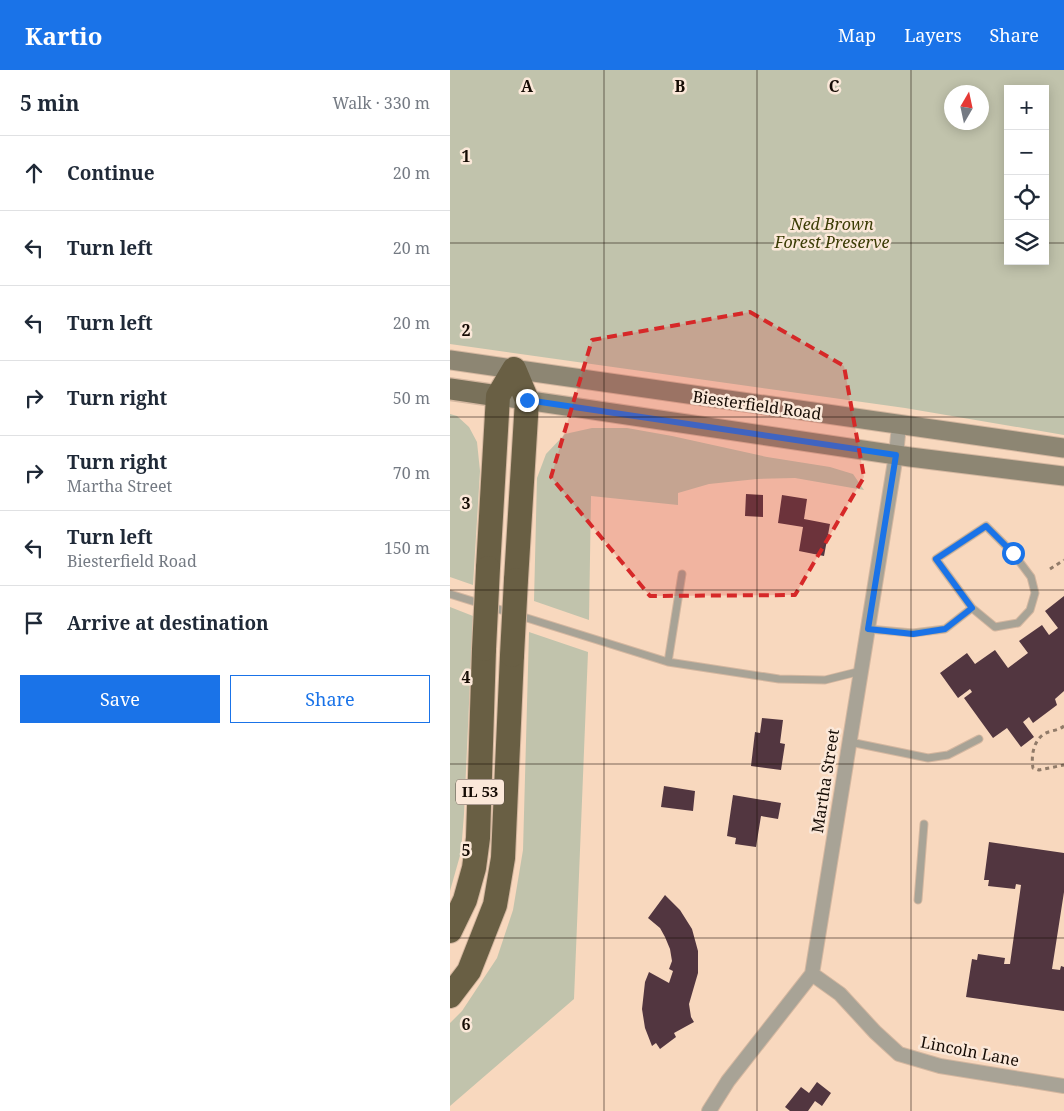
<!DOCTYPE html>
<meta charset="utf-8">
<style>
:root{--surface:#fff;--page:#f2f2f3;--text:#1f2937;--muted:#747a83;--line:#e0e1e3;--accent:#1a73e8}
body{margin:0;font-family:"Noto Serif",serif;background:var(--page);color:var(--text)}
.controls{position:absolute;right:15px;top:15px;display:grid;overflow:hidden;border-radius:0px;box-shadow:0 2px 12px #0003}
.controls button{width:45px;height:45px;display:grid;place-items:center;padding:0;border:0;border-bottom:1px solid var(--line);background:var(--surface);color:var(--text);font:25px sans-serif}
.compass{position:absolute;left:494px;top:15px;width:45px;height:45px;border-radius:50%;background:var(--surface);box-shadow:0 2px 12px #0003;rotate:9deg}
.stop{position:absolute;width:15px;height:15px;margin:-11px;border:4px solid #1a73e8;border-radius:50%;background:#fff}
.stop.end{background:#1a73e8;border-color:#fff;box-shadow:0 1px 5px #0008}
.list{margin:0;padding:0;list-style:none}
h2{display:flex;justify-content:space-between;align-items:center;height:65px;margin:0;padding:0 20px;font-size:21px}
h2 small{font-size:16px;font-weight:400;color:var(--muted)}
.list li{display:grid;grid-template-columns:32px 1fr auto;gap:15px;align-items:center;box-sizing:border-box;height:75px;padding:0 20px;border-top:1px solid var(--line)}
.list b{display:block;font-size:19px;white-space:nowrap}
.list p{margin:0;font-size:16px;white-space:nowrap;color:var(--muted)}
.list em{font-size:16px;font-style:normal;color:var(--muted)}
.actions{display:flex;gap:10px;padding:15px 20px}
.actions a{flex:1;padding:11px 0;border:1px solid var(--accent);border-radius:0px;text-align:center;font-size:18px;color:var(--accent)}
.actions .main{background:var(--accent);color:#fff}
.icon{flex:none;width:28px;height:28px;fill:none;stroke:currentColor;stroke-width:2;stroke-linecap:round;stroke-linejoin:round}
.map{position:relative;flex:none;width:614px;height:1041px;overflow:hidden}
header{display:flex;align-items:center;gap:30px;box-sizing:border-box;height:70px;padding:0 25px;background:var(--accent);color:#fff}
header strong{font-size:24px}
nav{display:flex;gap:28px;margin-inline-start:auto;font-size:18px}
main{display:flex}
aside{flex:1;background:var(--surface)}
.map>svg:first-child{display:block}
</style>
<header>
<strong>Kartio</strong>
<nav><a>Map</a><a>Layers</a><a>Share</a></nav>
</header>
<main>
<aside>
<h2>5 min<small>Walk · 330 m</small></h2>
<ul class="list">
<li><svg class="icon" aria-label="ahead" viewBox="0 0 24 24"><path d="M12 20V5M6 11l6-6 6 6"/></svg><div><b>Continue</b></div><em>20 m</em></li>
<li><svg class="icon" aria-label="left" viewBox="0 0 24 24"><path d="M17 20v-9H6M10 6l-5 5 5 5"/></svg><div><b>Turn left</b></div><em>20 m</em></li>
<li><svg class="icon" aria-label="left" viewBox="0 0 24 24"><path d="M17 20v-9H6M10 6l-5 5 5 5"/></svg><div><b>Turn left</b></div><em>20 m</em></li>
<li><svg class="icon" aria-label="right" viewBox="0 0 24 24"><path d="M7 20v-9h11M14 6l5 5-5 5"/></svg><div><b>Turn right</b></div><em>50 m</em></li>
<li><svg class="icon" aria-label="right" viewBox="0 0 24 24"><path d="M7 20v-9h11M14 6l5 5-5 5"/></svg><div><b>Turn right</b><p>Martha Street</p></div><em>70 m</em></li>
<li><svg class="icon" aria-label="left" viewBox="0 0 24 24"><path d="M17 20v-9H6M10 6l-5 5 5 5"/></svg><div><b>Turn left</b><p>Biesterfield Road</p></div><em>150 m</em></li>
<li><svg class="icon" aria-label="arrive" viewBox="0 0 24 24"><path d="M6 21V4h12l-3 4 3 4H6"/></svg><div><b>Arrive at destination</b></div></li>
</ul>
<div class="actions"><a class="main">Save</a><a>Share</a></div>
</aside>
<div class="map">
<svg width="614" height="1041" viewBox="0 0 614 1041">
<rect width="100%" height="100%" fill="#f8d8be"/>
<path fill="#c1c3ac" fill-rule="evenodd" d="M0,0h614v365l-159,-27 -455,-64zM558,19h37v172h-37zM502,22h30v30h-30z
M0,344l7,2 12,11 8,15 3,29 -7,114 -23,-8z
M142,358h35l45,8 95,21 63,10 23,7 11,16 -69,-12 -38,1 -48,5 -31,9v12l-87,-9 -2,124 -55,-19 3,-123 9,-24 19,-20z
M0,537l23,9 -9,198 -3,38 -11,39z
M79,562l59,20 -14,347 -124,107v-83l12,-12 35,-53 16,-48 10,-60z"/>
<path fill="#523640" d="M296,424l17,1v22l-18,-1z
M332,425l25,4 -3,20 26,5 -6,32 -25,-5 4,-24 -25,-4z
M614,526v95l-9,8 2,6 -24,18 -4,-6 -6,5 11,15 -13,10 -14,-19 -14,10 -29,-40 8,-6 -2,-3 -12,9 -18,-25 27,-20 8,11 20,-14 13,18 20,-15 -9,-12 23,-16 7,10 9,-7 -13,-17z
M312,648l21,2 -3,23 5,1 -4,26 -30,-4 4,-34 5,1z
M214,716l31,5 -2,20 -32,-4z
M283,725l48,8 -3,16 -17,-3 -5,31 -21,-3 1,-6 -9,-2z
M539,772l75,11v39l-12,77 8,1 1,-4 3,1v44l-98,-14 6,-38 5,1 1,-6 27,4 -1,6h6l11,-79 -5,-1 -1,5 -27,-3 1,-6h-5z
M215,825l15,15 12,19 6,22v22l-9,31 2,13 3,5 -20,11 2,4 -16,12 -4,-6 -4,3 -7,-18 -3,-19 3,-27 4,-10 20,11 4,-12 -4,-2 3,-8 -2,-12 -5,-12 -5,-9 -12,-10z
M367,1012l14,11 -9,13 -7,-5 -7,10h-18l-5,-4 16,-20 8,6z"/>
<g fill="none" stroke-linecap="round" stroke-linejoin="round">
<g stroke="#d4b7a0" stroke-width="9">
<path id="service" d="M0,524l218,68 111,17 46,1 36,-9
M418,559l45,4 32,-4 27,-21 23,19 23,-4 12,-13 5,-17 -4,-16 -18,-24 -27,-27 -50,33 36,49
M218,592l14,-88
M400,672l78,16 20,-3 31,-16
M468,830l6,-76"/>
</g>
<g stroke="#d4b7a0" stroke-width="16">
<path id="minor" d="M362,904l28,20 35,38 24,22 41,12 124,20
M259,1041l19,-30 84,-107 84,-519 3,-30"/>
</g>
<g stroke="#d4b7a0" stroke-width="21">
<path id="secondary" d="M0,290l614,88
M48,326l412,61 154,19"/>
</g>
<g stroke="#d4b7a0" stroke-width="24">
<path id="primary" d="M0,319l48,7"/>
</g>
<g stroke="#d4b7a0" stroke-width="26">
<path id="motorway" d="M64,299l13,31 -11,180
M38,498l10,-172 16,-27
M0,861l15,-31 9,-32 4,-30 6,-189
M0,926l19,-25 26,-66 8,-47 9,-203"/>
</g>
<path stroke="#917b69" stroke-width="3" stroke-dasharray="4 4" stroke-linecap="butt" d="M600,499l14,-9
M614,656c-6,5 -13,4 -20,8 -11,7 -13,23 -11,34l6,2 25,-5"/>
<use href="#service" stroke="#a8a396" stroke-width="7"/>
<use href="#minor" stroke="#a8a396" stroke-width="14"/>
<use href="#secondary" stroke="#8d8673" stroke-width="19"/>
<use href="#primary" stroke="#79715a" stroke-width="21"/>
<use href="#motorway" stroke="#695f44" stroke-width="24"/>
<g stroke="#d4b7a0" stroke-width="26" stroke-linecap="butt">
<path id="motorway-bridge" d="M34,579l4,-81
M62,585l4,-75"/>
</g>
<use href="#motorway-bridge" stroke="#695f44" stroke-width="24"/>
</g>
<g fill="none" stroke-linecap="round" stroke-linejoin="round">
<path stroke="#1a73e8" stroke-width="6" d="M77,330l369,55 -28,174 45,5 32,-5 27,-21 -36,-49 50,-33 27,27"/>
</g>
<path fill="#d62828" fill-opacity="0.2" stroke="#d62828" stroke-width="4" stroke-dasharray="10 6" stroke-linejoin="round" d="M300,242l94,54 20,111 -69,118 -145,1 -99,-119 41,-137z"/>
<path fill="none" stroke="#150b04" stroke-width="1" stroke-opacity="0.55" d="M154,0v1041M307,0v1041M461,0v1041M0,173h558M595,173h19M0,347h614M0,520h614M0,694h614M0,868h614"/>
<g text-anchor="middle" stroke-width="5" stroke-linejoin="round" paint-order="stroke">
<rect fill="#fbe8d9" stroke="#5a4d44" stroke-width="1" x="6" y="709.5" width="48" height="25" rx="4"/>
<g font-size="15" font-weight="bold" fill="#150b04">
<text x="30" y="727">IL 53</text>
</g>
<g font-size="16" font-style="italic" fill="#3b3c05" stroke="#fbe8d9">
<text x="382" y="160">Ned Brown<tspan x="382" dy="18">Forest Preserve</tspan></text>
</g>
<g font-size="16" fill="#150b04" stroke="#fbe8d9">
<text transform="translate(307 335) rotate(8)" y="6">Biesterfield Road</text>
<text transform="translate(375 711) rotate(-81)" y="6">Martha Street</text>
<text transform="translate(520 981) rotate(11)" y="6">Lincoln Lane</text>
</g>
</g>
<g font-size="16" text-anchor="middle" font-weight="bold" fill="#150b04" stroke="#fbe8d9" stroke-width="5" stroke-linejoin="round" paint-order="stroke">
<text x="77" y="22">A</text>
<text x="230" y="22">B</text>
<text x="384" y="22">C</text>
<text x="16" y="92">1</text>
<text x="16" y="266">2</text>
<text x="16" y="439">3</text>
<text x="16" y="613">4</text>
<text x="16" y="786">5</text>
<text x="16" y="960">6</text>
</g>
</svg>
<div class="controls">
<button>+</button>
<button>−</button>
<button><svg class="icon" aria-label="locate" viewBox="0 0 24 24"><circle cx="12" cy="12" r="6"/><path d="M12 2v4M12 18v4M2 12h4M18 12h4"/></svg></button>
<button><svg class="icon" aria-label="layers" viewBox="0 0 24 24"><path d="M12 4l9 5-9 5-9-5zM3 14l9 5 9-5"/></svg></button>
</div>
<svg class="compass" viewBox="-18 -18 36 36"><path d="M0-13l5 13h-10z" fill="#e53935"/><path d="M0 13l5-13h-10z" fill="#747a83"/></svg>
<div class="stop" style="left:563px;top:483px"></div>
<div class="stop end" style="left:77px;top:330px"></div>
</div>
</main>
